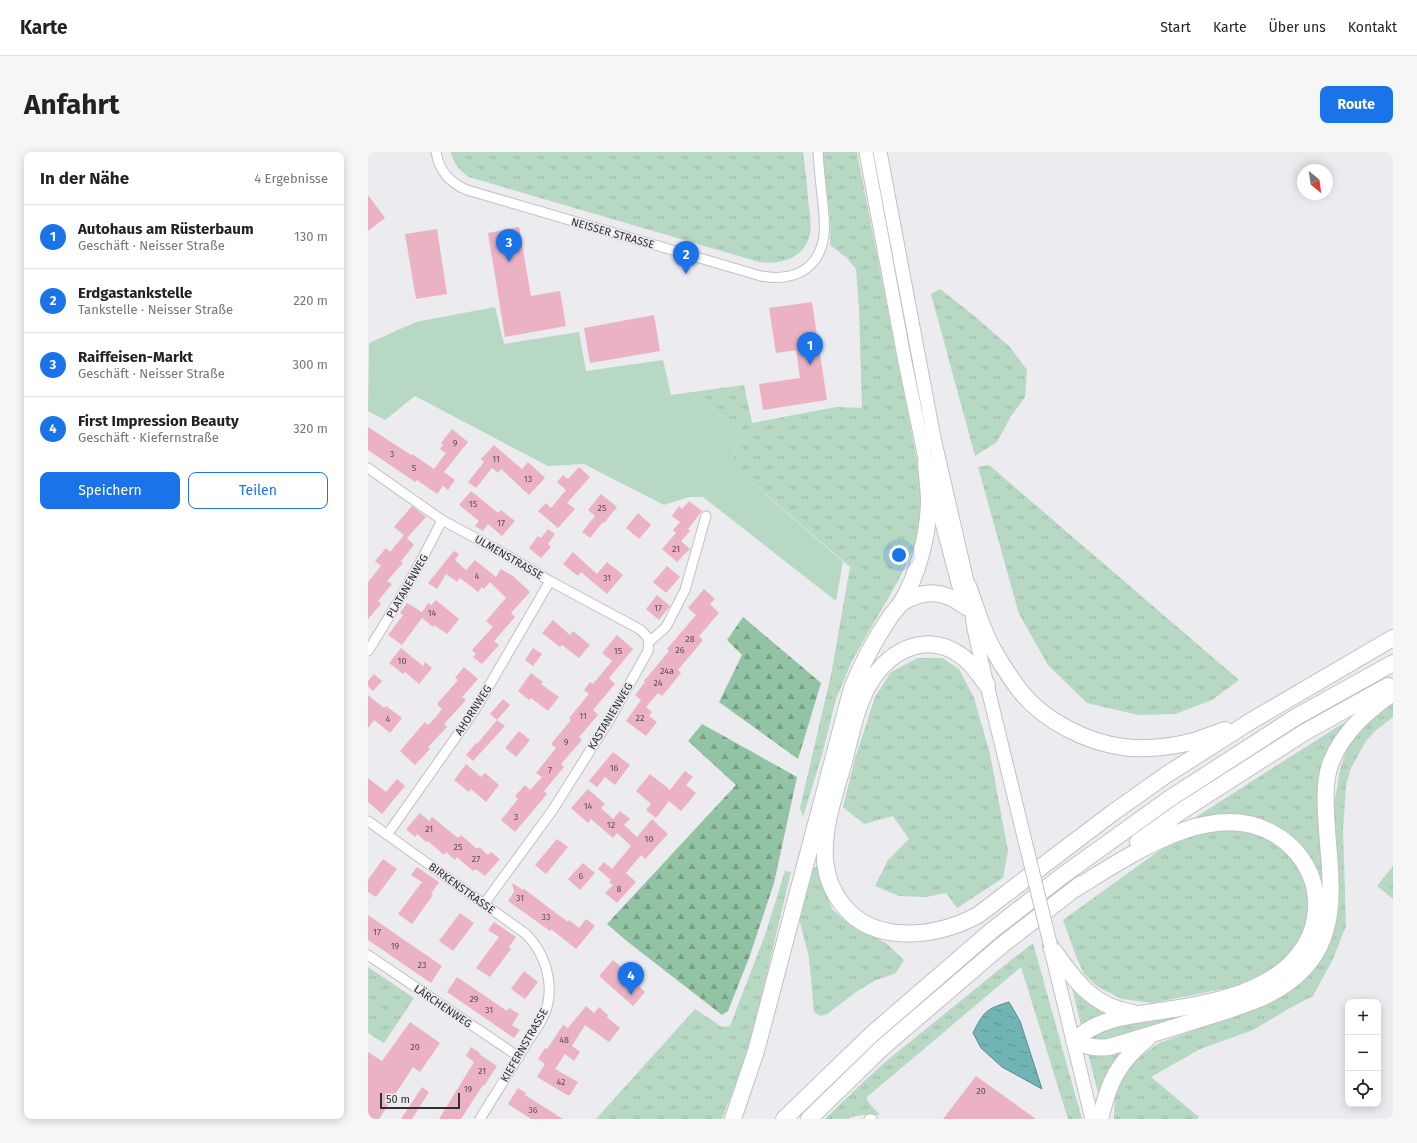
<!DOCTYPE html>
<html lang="de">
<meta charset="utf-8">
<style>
:root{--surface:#fff;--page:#f6f6f6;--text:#222;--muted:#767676;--line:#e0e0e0;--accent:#1a73e8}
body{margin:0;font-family:"Fira Sans",sans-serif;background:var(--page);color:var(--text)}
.controls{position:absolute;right:12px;bottom:12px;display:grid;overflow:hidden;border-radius:8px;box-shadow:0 2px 10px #0003}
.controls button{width:36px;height:36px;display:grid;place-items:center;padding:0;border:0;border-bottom:1px solid var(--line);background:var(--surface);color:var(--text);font:20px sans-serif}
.compass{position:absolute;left:929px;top:12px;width:36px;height:36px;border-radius:50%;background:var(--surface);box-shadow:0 2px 10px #0003;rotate:151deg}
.scale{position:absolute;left:12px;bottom:10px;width:80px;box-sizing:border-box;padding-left:4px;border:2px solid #303032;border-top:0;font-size:11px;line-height:14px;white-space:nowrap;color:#303032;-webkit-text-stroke:3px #ebebf0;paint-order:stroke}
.you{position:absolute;left:531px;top:403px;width:14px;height:14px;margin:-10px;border:3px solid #fff;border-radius:50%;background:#1a73e8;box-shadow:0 0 0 6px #1a73e833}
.badge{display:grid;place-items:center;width:26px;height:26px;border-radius:50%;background:var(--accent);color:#fff;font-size:13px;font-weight:700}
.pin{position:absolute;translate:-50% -33px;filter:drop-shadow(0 1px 2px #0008)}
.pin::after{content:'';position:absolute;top:21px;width:14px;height:12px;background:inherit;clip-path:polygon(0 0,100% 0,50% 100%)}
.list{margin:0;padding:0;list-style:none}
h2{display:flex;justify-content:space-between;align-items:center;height:52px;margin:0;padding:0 16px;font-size:17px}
h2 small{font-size:13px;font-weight:400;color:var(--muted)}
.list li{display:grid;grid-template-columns:26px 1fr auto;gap:12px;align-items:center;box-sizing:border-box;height:64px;padding:0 16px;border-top:1px solid var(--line)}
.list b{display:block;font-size:15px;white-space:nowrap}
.list p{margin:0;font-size:13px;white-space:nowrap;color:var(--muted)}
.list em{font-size:13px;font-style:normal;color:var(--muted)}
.actions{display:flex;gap:8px;padding:12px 16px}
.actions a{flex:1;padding:9px 0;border:1px solid var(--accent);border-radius:8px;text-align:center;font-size:14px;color:var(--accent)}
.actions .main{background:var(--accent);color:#fff}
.icon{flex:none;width:22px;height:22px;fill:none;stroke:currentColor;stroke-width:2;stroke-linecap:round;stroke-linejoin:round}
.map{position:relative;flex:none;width:1025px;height:967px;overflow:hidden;border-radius:8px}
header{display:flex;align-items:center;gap:24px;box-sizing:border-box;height:56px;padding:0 20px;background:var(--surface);border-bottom:1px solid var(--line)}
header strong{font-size:19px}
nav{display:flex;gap:22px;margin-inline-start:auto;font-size:14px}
.intro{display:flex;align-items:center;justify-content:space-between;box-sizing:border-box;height:96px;padding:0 24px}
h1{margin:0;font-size:28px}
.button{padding:10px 18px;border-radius:8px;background:var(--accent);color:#fff;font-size:14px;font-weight:700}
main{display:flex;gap:24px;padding:0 24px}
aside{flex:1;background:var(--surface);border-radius:8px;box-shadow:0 2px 10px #0003}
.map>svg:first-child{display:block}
</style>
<header>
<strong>Karte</strong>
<nav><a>Start</a><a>Karte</a><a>Über uns</a><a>Kontakt</a></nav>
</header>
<div class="intro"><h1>Anfahrt</h1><a class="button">Route</a></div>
<main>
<aside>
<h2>In der Nähe<small>4 Ergebnisse</small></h2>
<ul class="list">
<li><span class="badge">1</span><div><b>Autohaus am Rüsterbaum</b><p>Geschäft · Neisser Straße</p></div><em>130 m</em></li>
<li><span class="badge">2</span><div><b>Erdgastankstelle</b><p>Tankstelle · Neisser Straße</p></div><em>220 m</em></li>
<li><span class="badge">3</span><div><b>Raiffeisen-Markt</b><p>Geschäft · Neisser Straße</p></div><em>300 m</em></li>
<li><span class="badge">4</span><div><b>First Impression Beauty</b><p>Geschäft · Kiefernstraße</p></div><em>320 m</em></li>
</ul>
<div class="actions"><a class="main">Speichern</a><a>Teilen</a></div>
</aside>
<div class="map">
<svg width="1025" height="967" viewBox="0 0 1025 967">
<defs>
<pattern id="grass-tufts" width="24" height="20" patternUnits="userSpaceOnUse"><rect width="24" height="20" fill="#b7d8c2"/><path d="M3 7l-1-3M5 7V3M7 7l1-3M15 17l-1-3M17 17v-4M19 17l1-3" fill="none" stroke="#9ebaa7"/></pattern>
<pattern id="forest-firs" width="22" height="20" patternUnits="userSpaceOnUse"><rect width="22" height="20" fill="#91c3a4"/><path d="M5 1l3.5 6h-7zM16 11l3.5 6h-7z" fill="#779f86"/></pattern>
<pattern id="water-ripples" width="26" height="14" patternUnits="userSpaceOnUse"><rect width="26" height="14" fill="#70b4b6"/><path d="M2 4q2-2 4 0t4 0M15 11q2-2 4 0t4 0" fill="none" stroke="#5c9395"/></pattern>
</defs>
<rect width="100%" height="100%" fill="#ebebf0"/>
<path fill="url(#grass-tufts)" d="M83,0h352c2,16 4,31 5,47 1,11 4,22 2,34 -4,25 -29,32 -51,29l-290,-85c-9,-6 -16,-14 -18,-25z
M454,0h35l59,303 4,23 2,30 -7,38 -17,35 -46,80 -16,38 -14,56 -19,62 -3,-9 31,-133 19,-108 -119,-103 11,-36 -57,-35 59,-8 8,38 84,-16 26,1 -3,-99 -3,-40 -9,-11 -17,-13c3,-31 -6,-62 -8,-93z
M572,137l32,25 38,33 17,23 -2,27 -14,19 -14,26 -22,14 -44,-162z
M621,313l250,215 -27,20 -37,14 -37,1 -51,-12 -39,-38 -29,-51 -41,-147z
M550,506h24l17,11 15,29 16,56 18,97 -5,27 -46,30 -11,-15 -20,4 -27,-1 -24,-10 13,-26 21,-21 -16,-23 -29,8 -21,-17 12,-48 20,-62 16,-25z
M1025,548v17l-18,14 -9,10 -15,27 -5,17 -3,45 3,96 -13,33 -20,37 -23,12 -37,22 -53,19 -49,28 48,40 -2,2h-83l1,-27 15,-28 29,-21 86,-31 47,-22 21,-21 14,-21 11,-38 1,-38 -5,-65 6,-38 8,-23 32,-37z
M977,570l3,4 -17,23 -6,153c-4,-15 -7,-31 -14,-44 -14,-26 -48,-44 -77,-43 -17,1 -33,5 -49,9z
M871,674l43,20 20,24 7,27v20l-9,27 -23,22 -19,12 -21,8 -84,17 -31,-4 -24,-12 -14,-13 -8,-18 -13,-36 97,-70 40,-19z
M449,714l15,43 18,16 36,18 18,17 -8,13 -22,8 -18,11 -29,22 -7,2 -6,-4 -5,-55 -11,-42 13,-45z
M1025,714v33l-16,-13z
M417,719l6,1 -42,177 -27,70h-126l99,-110 27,18 8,-1 35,-91z
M665,791l49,176h-14l-47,-152 -154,130 1,5 12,13 -11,-1 -19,3 -1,2h-24l32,-31 27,-25 127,-103z
M0,815l46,31 -30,45 -16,-10z
M702,827l40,37 -29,9z
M846,855l-111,36 -19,-4 19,-13z
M762,893l-30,56 -13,-51z"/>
<path fill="url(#forest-firs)" d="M375,465l78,66 -23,76 -79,-57 23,-47 -15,-15z
M334,572l95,53 -23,106 -25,75 -21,53 -6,4 -94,-73 -21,-18 129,-139 -48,-44z"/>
<path fill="#b7d8c2" d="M127,155l9,37 75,-12 7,39 77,-11 8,35 14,-2 57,35 -11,36 112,98 -7,39 -133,-104h-14l-25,8 -80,-41 -36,2 -133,-70 -30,24 -17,-9 1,-68 47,-21z"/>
<path fill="url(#water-ripples)" stroke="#5d8c8e" d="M641,850l11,19 22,68 -40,-22 -21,-19 -8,-15c11,-22 13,-24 36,-31z"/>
<path fill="#ebb2c3" d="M0,43l17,23 -17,13z
M151,75l12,69 29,-5 6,35 -61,11 -17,-104z
M69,77l10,65 -31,5 -11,-65z
M444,150l15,98 -64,10 -4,-26 41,-6 -4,-28 -20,3 -7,-45z
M286,163l6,36 -70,12 -6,-35z
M0,275l43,28 1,-1 22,15 12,-16 -6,-4 3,-4 -2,-2 11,-14 16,13 -24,30 11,8 -7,10 -5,-4 -6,8 -20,-14 -2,2 -47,-32z
M126,293l28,24 6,-7 17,16 -16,17 -28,-26 -3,4 -6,-5 -16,20 -8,-6 16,-20 -3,-3z
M211,315l11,10 -23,26 8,6 -17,19 -20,-17 8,-8 5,5 15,-18 -9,-8 6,-7 5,4z
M103,339l27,22 3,-3 14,11 -13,15 -14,-12 -5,7 -8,-5 4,-5 -20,-16z
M233,342l16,13 -13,16 -1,-1 -13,16 -8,-6 13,-16 -7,-6z
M321,349l13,10 -14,18 2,2 -9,10 9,8 -13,13 -15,-13 14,-16 -3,-3 7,-8 -8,-6 7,-10 3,3z
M44,354l14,11 -19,21 -2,-2 9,9 -13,16 2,2 -16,18 5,3 -14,17 3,3 -13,15v-37l13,-16 -6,-5 11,-13 4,4 14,-17 -10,-8z
M270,361l13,12 -12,14 -13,-11z
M180,377l7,5 -7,10 3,3 -10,11 -12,-10 9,-12 3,2z
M86,399l5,3 -4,6 11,10 9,-10 21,17 5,-8 12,7 17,16 -19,21 4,4 -21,24 5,4 -17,19 -9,-7 3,-3 -4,-4 21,-23 -7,-6 20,-23 -16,-16 -6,7 -2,-2 -4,5 -18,-14 -3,4 -11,-8 -9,15 -9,-6z
M205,400l24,22 10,-12 16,13 -16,19 -26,-22 -3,4 -15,-12z
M299,414l13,11 -14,16 -13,-11z
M336,437l11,10 -5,5 9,9 -20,23 4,4 -25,30 3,3 -19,23 -4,-3 -12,14 6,5 -3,4 8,6 -11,14 -20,-15 15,-21 -6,-5 10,-13 -1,-1 25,-30 -2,-2 29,-34 -8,-7z
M289,443l13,11 -11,14 -13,-11z
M68,448l23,19 -12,15 -13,-9 -1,2 -11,-9 -20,27 -14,-10 15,-20 -3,-2 7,-10 15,9 6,-9 3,2z
M185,468l17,15 3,-4 17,14 -11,13 -17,-13 -2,2 -18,-14z
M249,483l16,14 -24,29 6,6 -22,26 5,5 -19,22 3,3 -21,24 3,3 -20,24 3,3 -32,38 -14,-12 17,-21 -3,-3 10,-11 5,5 12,-13 -6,-4 20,-25 -5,-4 20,-24 -2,-2 20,-24 -5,-4 6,-8 3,2 19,-23 -10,-8z
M33,496l22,18 2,-4 7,6 -13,16 -14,-12 -2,2 -14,-11z
M165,496l9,6 -9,12 -8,-6z
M96,515l14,12 -16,18 4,3 -22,24 3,3 -19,20 2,2 -15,16 -15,-14 25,-29 3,3 8,-8 6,-8 -5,-5 21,-24 -3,-2z
M163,521l12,9 -2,2 18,13 -11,14 -17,-13 -2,2 -11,-9z
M6,522l8,7 -9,10 -5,-5v-5z
M0,543l16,13 2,-2 16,12 -12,15 -16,-13 -6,8z
M135,547l7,6 -13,15 -7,-6z
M129,568l8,6 -32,35 -7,-6 10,-12 1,1z
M151,579l11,9 -14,17 -11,-9z
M245,600l17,13 -15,20 -10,-8 -8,10 -8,-6z
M98,612l15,13 4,-4 14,12 -13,17 -15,-13 -2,3 -15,-12z
M317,619l8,6 -7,8 10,8 -15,18 -12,-10 -13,17 -10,-8 5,-6 -15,-13 14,-17 20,16z
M0,626l18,14 11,-13 8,7 -23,28 -14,-12z
M220,637l17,15 -4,4 12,11 7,-8 10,8 -6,6 13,12 15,-18 16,15 -23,25 -4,-4 -15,18 10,9 -19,21 -12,-10 8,-8 -4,-3 2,-2 -13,-11 6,-7 8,7 19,-23 -14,-13 -4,5 -22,-19 -3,4 -17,-15z
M52,661l9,8 3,-4 26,21 3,-3 16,14 2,-2 9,8 3,-3 9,7 -15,17 -9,-7 -3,2 -16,-14 -2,3 -9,-8 -2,3 -16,-14 -2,1 -9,-8 -2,3 -9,-8z
M189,687l11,8 -22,27 -11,-9z
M15,707l14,10 -21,28 -8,-5v-12z
M215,711l12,10 -15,17 -12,-11z
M49,715l22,15 -8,12 2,1 -21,29 -14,-10 24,-32 -11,-7z
M144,731l11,7 1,-1 44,33 1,-2 10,8 7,-9 9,7 -19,23 -25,-20 -1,2 -42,-30 6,-9z
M92,761l14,10 -21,28 -14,-10z
M0,763l74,51 -11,17 -63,-43z
M126,770l22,15 -7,10 2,2 -21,28 -14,-9 23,-31 -11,-7z
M245,808l15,13 -2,2 19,17 -12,14 -34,-30z
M156,819l14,11 -13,17 -14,-10z
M89,825l50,34 2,-3 10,6 -7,11 8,5 -6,8 -67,-46z
M218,854l8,7 5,-6 9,8 -1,2 13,11 -11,14 -24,-17 -13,21 8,6 -6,9 -9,-7 -10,15 23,13 -8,13h-3l-30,-18 8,-13 -7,-5 7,-11 2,1 16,-24 5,3z
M42,870l30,21 -20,29 -7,-5 -34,52h-11v-67l14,9z
M103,895l9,6 -1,1 18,12 -13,20 -1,-1 -22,34h-22l35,-57 -8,-6z
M608,924l60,43h-93z
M54,935l7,5 -17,27h-11z
M150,936l8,5 -1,2 38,24h-32l-23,-15z"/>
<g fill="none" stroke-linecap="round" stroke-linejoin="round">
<g stroke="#c1c1c5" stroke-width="11">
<path id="street" d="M68,0c3,18 14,31 31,38l294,86c28,5 55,-3 62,-35 3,-12 1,-25 0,-37 -2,-17 -4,-35 -5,-52
M0,316l74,52 63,34 45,27 91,49 8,9 -1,12 -38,68 -58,92 -68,93
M281,490l17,-15 19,-37 21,-74
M0,499c27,-43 52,-86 74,-131
M0,669l158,113c18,18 28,46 21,73 -3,12 -12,24 -19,34 -16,27 -32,52 -48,78
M19,683l88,-125 75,-129
M0,803l151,102
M501,967h3"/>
</g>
<g stroke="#c1c1c5" stroke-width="15">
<path id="secondary" d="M498,0l39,210 21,101 32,120 7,22
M512,0l54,286 34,148 6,43 13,56 39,160
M683,798l41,169"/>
</g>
<g stroke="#c1c1c5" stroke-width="18">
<path id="highway" d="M600,434c8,21 14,45 26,65 8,14 17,28 27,41 24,29 65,50 102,55 20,3 48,0 67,-5 12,-3 23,-8 35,-12
M533,451c24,-14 43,-13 65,4
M619,533c-8,-10 -14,-20 -24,-28 -34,-26 -71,-9 -92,24 -15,24 -20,54 -27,81 -9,31 -21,64 -19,97 1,17 7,32 17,45 32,42 95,33 136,11l133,-101 55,-39 85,-54 142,-83
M770,690l42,-30 125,-80 83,-46
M705,738c55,-33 142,-97 206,-53 14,9 24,21 31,37 11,26 7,58 -11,80 -28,37 -83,48 -125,55 -35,6 -74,6 -100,32 12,5 22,8 35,6 34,-10 67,-20 101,-31 28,-9 57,-17 80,-35 57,-42 38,-109 36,-169 -1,-16 -1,-35 5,-50 12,-30 36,-51 62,-69
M683,795c23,32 40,59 82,66
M365,967l23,-68 96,-363c10,-24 23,-49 38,-71 3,-5 8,-9 11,-14 17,-28 27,-68 28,-100 0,-13 -2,-27 -3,-40
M416,967l87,-84 119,-103 72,-56 107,-77 127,-82 97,-54
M441,967l74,-72 119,-102 79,-61
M732,967c9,-37 17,-56 48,-81"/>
</g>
<use href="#street" stroke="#fff" stroke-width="9"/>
<use href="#secondary" stroke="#fff" stroke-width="13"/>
<use href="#highway" stroke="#fff" stroke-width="16"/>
<g stroke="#c1c1c5" stroke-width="15" stroke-linecap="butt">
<path id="secondary-bridge" d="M658,693l25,102"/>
</g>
<use href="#secondary-bridge" stroke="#fff" stroke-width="13"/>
</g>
<g text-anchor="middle" stroke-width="3" stroke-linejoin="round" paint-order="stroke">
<g font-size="9" fill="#5f5056">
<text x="87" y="294">9</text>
<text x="24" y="305">3</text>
<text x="128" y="310">11</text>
<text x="46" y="319">5</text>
<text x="160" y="330">13</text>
<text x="105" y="355">15</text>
<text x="234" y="359">25</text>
<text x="133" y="374">17</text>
<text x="308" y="400">21</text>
<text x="109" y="427">4</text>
<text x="239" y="429">31</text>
<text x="290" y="459">17</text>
<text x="64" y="464">14</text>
<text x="322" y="490">28</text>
<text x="312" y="501">26</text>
<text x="250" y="502">15</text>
<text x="34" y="512">10</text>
<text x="299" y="522">24a</text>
<text x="290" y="534">24</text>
<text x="215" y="567">11</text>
<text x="272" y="569">22</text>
<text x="20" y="570">4</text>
<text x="198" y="593">9</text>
<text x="246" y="619">16</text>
<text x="182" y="621">7</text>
<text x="220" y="657">14</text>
<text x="148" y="668">3</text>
<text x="243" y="676">12</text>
<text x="61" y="680">21</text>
<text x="281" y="690">10</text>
<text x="90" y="698">25</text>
<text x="108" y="710">27</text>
<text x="213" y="727">6</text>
<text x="251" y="740">8</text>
<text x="152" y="749">31</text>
<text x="178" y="768">33</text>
<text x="9" y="783">17</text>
<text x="27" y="797">19</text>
<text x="54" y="816">23</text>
<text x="106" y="850">29</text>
<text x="121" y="861">31</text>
<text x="196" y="891">48</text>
<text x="47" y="898">20</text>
<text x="114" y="922">21</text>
<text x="193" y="933">42</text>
<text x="100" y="940">19</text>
<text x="613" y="942">20</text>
<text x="165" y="961">36</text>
</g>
<g font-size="11" fill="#303032" stroke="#ebebf0">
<text transform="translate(245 81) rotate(16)" y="4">NEISSER STRASSE</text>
<text transform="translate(141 405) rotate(30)" y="4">ULMENSTRASSE</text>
<text transform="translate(39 434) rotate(-60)" y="4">PLATANENWEG</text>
<text transform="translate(105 558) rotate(-57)" y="4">AHORNWEG</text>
<text transform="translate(242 564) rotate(-59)" y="4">KASTANIENWEG</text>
<text transform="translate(94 736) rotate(36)" y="4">BIRKENSTRASSE</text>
<text transform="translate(75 854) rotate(34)" y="4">LÄRCHENWEG</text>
<text transform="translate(156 893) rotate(-60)" y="4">KIEFERNSTRASSE</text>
</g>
</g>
</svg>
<div class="controls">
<button>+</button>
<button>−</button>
<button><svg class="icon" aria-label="locate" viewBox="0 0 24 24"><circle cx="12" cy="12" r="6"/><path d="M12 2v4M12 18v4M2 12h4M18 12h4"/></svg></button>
</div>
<svg class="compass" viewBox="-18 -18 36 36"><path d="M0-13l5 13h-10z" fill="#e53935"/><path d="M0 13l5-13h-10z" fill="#767676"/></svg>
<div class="scale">50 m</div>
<div class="you"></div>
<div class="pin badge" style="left:442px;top:213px">1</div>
<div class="pin badge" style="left:318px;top:122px">2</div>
<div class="pin badge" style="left:141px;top:110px">3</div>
<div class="pin badge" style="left:263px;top:843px">4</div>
</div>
</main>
